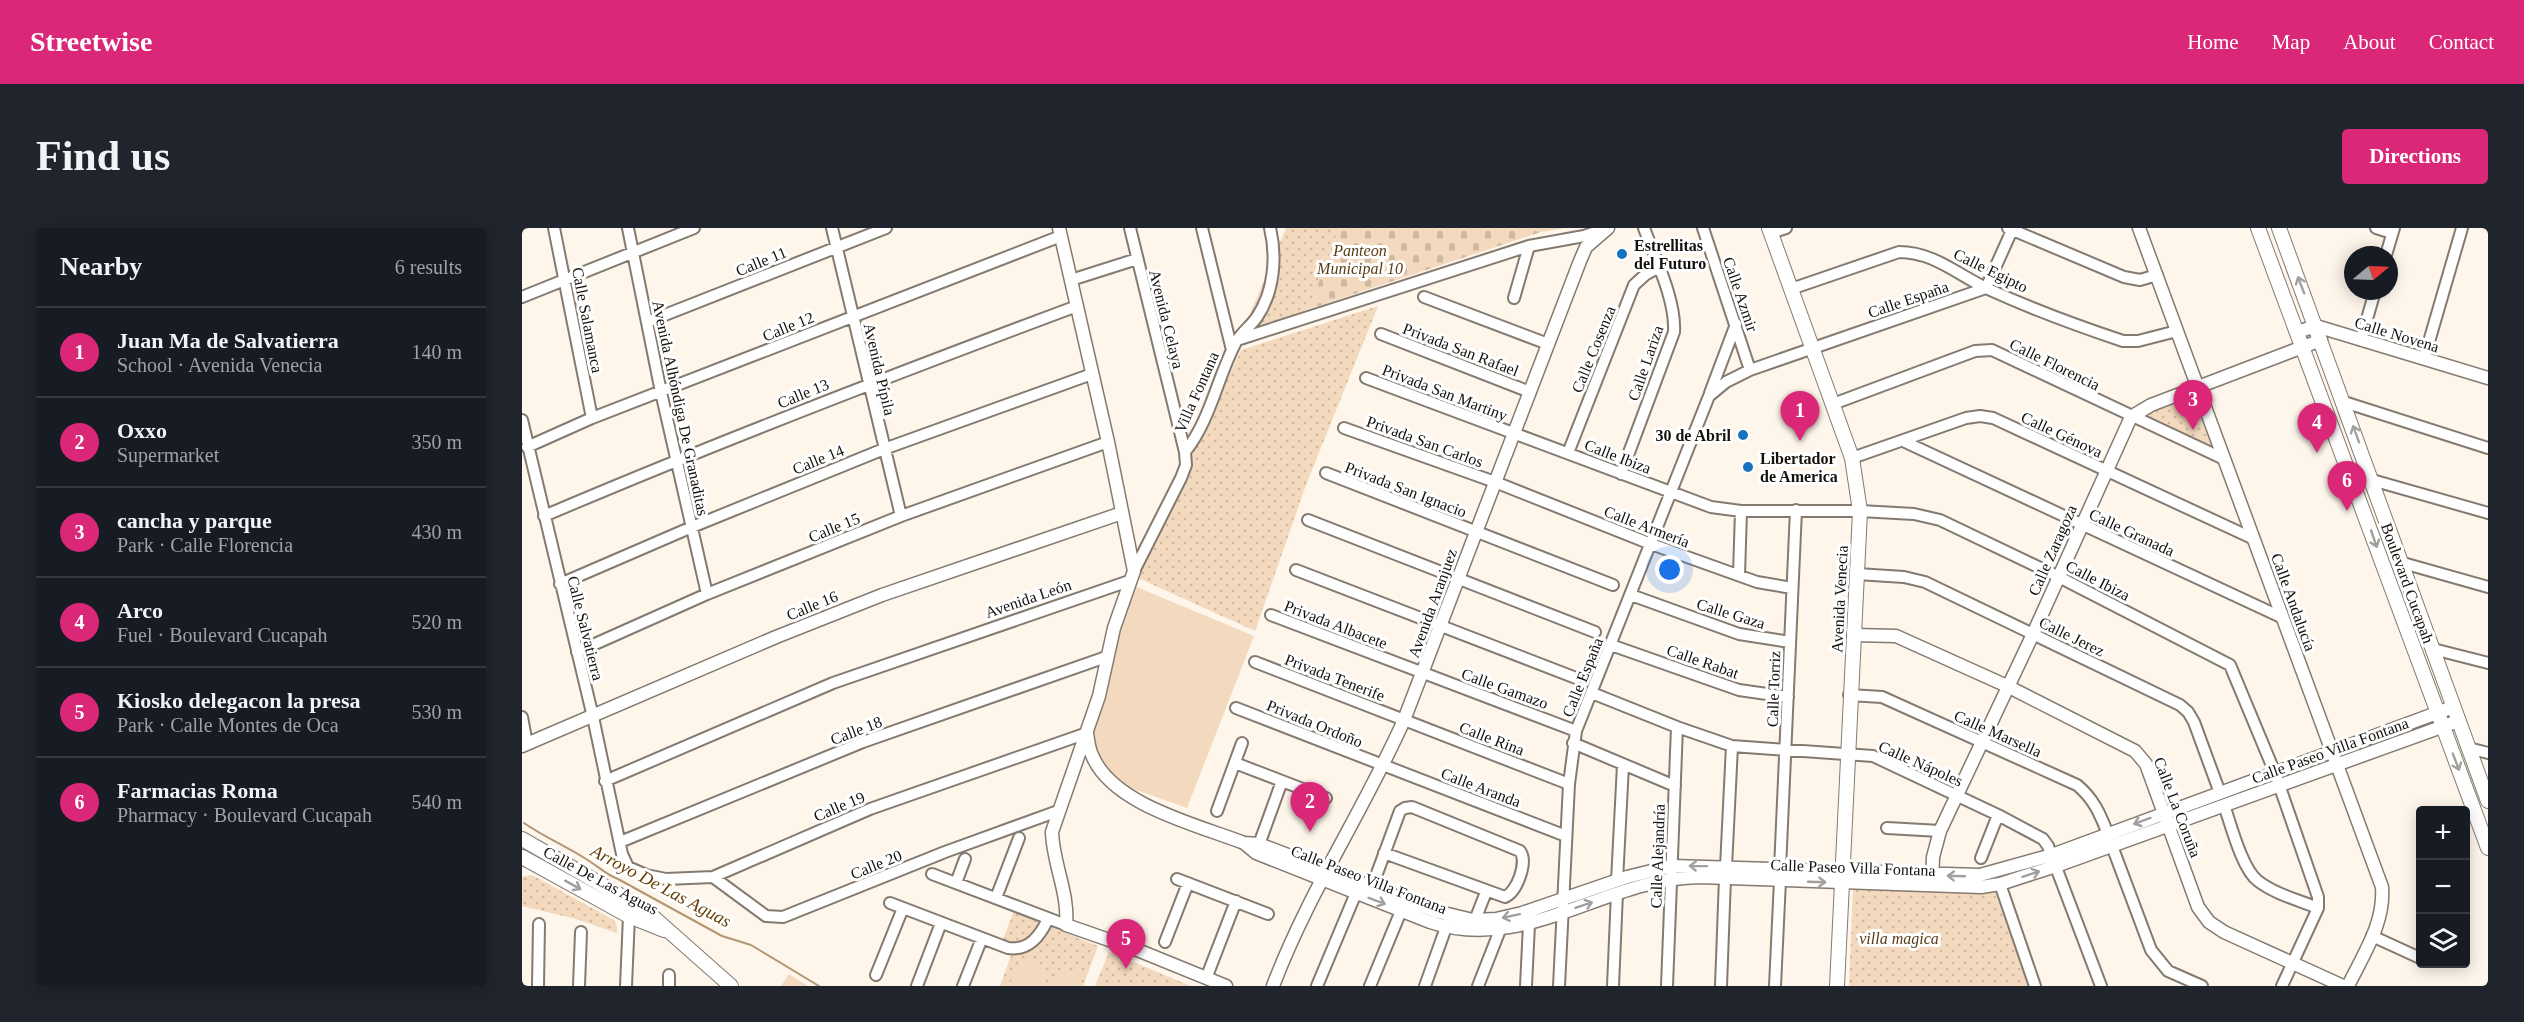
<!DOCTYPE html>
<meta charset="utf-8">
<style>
:root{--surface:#171b24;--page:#20242c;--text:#f1f3f6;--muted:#9ea1a6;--line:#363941;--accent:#db2777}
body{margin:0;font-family:Georgia,serif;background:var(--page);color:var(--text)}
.controls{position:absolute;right:18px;bottom:18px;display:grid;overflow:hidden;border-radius:6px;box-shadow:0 3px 15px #0003}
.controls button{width:54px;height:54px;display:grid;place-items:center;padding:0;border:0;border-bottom:2px solid var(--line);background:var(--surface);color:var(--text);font:30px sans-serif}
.compass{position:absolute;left:1822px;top:18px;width:54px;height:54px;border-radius:50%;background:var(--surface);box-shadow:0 3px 15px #0003;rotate:71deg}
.you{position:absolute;left:1148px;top:342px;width:21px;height:21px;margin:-15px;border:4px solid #fff;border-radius:50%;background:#1a73e8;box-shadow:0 0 0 9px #1a73e833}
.badge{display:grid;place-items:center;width:39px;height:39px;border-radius:50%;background:var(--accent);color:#fff;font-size:20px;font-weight:700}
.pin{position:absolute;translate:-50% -50px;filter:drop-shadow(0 2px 3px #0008)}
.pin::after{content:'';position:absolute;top:32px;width:21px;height:18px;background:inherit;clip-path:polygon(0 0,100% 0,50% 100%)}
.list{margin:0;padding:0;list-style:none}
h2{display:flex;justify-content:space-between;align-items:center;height:78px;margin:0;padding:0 24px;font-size:26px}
h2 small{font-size:20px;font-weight:400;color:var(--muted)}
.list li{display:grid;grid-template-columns:39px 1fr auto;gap:18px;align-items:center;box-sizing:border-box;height:90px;padding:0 24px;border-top:2px solid var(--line)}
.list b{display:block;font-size:22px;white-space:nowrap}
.list p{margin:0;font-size:20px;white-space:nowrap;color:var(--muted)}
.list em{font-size:20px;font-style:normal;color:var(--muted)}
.icon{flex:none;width:33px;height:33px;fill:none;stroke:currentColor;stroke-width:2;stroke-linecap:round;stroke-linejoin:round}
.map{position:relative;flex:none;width:1966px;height:758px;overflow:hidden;border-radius:6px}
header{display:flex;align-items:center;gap:36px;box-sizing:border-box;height:84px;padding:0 30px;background:var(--accent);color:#fff}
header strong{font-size:28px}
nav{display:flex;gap:33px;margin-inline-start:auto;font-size:21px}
.intro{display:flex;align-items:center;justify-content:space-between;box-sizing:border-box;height:144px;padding:0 36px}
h1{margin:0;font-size:42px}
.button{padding:15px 27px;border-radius:6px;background:var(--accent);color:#fff;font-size:21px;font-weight:700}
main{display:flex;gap:36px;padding:0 36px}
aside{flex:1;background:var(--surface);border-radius:6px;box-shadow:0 3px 15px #0003}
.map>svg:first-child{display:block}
</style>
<header>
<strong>Streetwise</strong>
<nav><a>Home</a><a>Map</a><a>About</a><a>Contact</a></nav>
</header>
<div class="intro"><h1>Find us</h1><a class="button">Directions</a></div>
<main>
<aside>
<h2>Nearby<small>6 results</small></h2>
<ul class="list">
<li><span class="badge">1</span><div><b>Juan Ma de Salvatierra</b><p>School · Avenida Venecia</p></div><em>140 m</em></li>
<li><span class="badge">2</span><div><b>Oxxo</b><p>Supermarket</p></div><em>350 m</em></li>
<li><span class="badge">3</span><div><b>cancha y parque</b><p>Park · Calle Florencia</p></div><em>430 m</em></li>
<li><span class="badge">4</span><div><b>Arco</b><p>Fuel · Boulevard Cucapah</p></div><em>520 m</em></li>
<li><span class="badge">5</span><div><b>Kiosko delegacon la presa</b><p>Park · Calle Montes de Oca</p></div><em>530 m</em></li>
<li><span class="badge">6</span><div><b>Farmacias Roma</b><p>Pharmacy · Boulevard Cucapah</p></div><em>540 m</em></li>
</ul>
</aside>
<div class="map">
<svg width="1966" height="758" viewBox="0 0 1966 758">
<defs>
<pattern id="green-dots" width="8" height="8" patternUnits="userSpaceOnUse" patternTransform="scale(1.5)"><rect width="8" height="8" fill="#f3d9bd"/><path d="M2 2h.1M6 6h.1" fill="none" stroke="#cfb9a1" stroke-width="1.8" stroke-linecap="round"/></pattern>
<pattern id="cemetery-stones" width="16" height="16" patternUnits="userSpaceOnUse" patternTransform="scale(1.5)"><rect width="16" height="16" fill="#f3d9bd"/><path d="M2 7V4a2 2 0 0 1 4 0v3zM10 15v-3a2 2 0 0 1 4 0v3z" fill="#cfb9a1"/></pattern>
</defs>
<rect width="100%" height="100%" fill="#fef5eb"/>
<path fill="url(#green-dots)" d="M764,0h53l-30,81 -67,24z
M856,78l-72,179 -51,146 -119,-54 105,-227z
M1671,168l19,51 -66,-33z
M10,647l82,45 3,7v6l-41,-14 -54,-13v-29z
M1331,660l105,4 36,-2 35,96h-180z
M492,683l28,10c-5,18 -24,24 -40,21z
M529,699l47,19 -15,40h-83l12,-33c19,-3 30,-9 39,-26z
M587,724l82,34h-96z"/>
<path fill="url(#cemetery-stones)" d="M817,0h227l-25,4 -232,77z"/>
<path fill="#f3d9bd" d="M610,357l122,51 -67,172 -59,-21 -29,-27 -7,-23 16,-59 4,-31z
M499,730l26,12 -7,16h-31z
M540,740l17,7 -5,11h-20z
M267,746l19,12h-27z"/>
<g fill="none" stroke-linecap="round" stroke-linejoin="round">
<path stroke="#b29675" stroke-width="2" d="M2,595c20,14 42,23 62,36 12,7 19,15 32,20l104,57 29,9 68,41"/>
<g stroke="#847a70" stroke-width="14">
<path id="minor" d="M32,0l38,190
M106,0l33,164 46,202
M310,0l69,288
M608,0l55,224
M680,0l30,122
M1181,0l47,142
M1486,0l116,49 16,3 17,-5
M1854,0l16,5
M1249,5l15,-5
M1864,27l8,-27
M549,52l66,-21
M1269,61l108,-37c35,0 59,23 89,37 44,20 90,37 135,52h15l39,-10
M0,69l172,-69
M902,69l124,47
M992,70l15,-52
M125,94l239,-94
M859,106l149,58
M715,112l292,-94 55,-10 23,-8
M1839,112l14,-49
M1902,131l38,-131
M844,150l345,129 30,4h119l54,3 26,6 117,56 173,89 45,108 43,124v11l-36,78
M1188,165l26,-69
M1822,174l144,46
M1311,176l142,-53 17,-1 232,109
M0,192l71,297 29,137 6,13 18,8 20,4 47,-2 157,-68 217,-76
M822,200l151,54 156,62 106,38 35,6
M1381,213l380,177
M5,219l65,-29 469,-182
M1046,225l66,-168 11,-10 14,-8
M1330,230l114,-40 14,-2 13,2 261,121
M804,245l287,112
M1099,246l53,-142c2,-32 -19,-74 -30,-104
M1850,252l116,33
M22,288c176,-75 353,-143 533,-210
M786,292l287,112
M1881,335l85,24
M774,342l280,108
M612,343l47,-93 5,-13 -1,-13c26,-33 32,-74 51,-110 5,-9 15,-16 21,-25 17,-25 20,-60 13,-89
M1335,346l47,3 21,5 255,123 8,7 6,10 26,71
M1217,347l2,-64
M38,356l132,-57 192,-78 208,-75
M1109,367l108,39 51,8
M749,387l305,116
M1089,417l128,45 49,7
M1911,421l55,14
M55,424l130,-58 194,-78 207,-74
M733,434l314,122
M1070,465l85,34 55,19 141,10 125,59 45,24 5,7 53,140
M1327,467l33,2 195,88c17,14 23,29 31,49
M714,480l330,128
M0,489l5,27
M1051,515l102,43
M1946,520l20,5
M713,535l91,35
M83,553l228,-98 296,-102
M1702,577c7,20 18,64 34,76 17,13 40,19 60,27
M695,583l25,-68
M1365,600l53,3
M98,614l243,-100 243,-85
M1590,618l39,104 17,21 34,15
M735,622l25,-69
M1459,630l17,-43
M1204,639l6,-121
M1258,641l16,-359
M410,646l134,51
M191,649l53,39 17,1 162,-65 113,-41
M655,651l91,35
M1095,653l6,-116
M434,655l9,-24
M1478,656l35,102
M850,659l28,-76 5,-3 7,-1 108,44c8,11 -3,41 -15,46l-121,-44
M474,670l23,-60
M368,675l118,45c21,3 32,-12 40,-29
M953,692l11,-28
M1850,708l48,22
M643,714l23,-59
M354,747l27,-67
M685,748l29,-75
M16,758l1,-62
M57,758l2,-54
M104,758l3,-70 3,-7
M147,758v-11
M395,758l24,-63
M441,758l19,-48
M795,758l39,-93
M848,758l31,-75
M903,758l24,-67
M956,758l22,-56
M1004,758l3,-62
M1037,758l10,-202 7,-53 133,-335 17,-14 24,-12 236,-82 27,-60
M1091,758l4,-93
M1145,758l10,-259
M1199,758l4,-108
M1253,758l5,-106"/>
</g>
<g stroke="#847a70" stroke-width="15">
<path id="tertiary" d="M537,0l49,214 26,129 -20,57 -15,68 -47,136c1,32 17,61 14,93l69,24 91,37
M1617,0l243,659c3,36 -19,68 -34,99
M1775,104l19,-6 172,52
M1332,407l42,1 111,50 128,65 11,13 52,143 11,15 15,10 119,54
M565,505c1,7 2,16 5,22 20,50 106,70 152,88l15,1 176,67 38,9 23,-1 26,-6 105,-36 45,-11 308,9 72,-20 401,-148
M0,518l254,-109 106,-42 240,-82
M722,615l12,10 174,69c96,32 174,-44 270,-45l281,10 19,-3 56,-18 402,-145
M1410,655l1,-26 7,-26 93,-197 98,-217 20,-12 170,-65
M751,758c35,-93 91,-176 131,-266l176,-459 6,-14 22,-19"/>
</g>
<g stroke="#847a70" stroke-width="16">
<path id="secondary" d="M1247,0l83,230 8,53 -23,475
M1736,0l230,620
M1757,0l209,573
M0,611l122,70 87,77
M0,629l107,59 35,14"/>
</g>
<use href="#minor" stroke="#fff" stroke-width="10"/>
<use href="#tertiary" stroke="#fff" stroke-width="12"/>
<use href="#secondary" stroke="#fff" stroke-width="14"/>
</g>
<defs><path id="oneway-shaft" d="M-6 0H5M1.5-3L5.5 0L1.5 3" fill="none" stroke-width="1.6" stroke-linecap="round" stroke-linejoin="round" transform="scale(1.5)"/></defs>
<g stroke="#a1a09e">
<use href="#oneway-shaft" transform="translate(1779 57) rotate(-111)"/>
<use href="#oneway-shaft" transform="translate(1834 206) rotate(-110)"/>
<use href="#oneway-shaft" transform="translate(1852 311) rotate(71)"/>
<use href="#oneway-shaft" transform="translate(1934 534) rotate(69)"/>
<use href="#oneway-shaft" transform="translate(1620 593) rotate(160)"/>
<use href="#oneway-shaft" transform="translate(1176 638) rotate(-179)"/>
<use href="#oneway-shaft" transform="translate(1509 646) rotate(-18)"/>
<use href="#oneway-shaft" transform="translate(1434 648) rotate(-178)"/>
<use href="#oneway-shaft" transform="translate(1295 654) rotate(2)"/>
<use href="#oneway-shaft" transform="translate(51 657) rotate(29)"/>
<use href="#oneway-shaft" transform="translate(855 673) rotate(21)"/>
<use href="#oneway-shaft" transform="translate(1062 677) rotate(-19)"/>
<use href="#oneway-shaft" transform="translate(989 688) rotate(168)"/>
</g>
<g fill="#1772bf" stroke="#fff" stroke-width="2">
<circle cx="1100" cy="26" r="6"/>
<circle cx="1221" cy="207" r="6"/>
<circle cx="1226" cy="239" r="6"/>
</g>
<g text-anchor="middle" stroke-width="6" stroke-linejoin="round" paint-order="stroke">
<g font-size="16" font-weight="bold" fill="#14110d" stroke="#fff" text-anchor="start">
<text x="1112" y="23">Estrellitas<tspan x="1112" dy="18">del Futuro</tspan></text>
<text x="1209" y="213" text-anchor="end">30 de Abril</text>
<text x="1238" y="236">Libertador<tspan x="1238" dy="18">de America</tspan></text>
</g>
<g font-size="16" font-style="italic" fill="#593b13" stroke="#fff">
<text x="838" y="28">Panteon<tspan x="838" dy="18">Municipal 10</tspan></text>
<text x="1377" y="716">villa magica</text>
</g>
<g font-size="16" fill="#14110d" stroke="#fff">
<text transform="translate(239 33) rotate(-22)" y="6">Calle 11</text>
<text transform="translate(1469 42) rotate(26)" y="6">Calle Egipto</text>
<text transform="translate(1219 66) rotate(71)" y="6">Calle Azmir</text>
<text transform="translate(1386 71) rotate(-19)" y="6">Calle España</text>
<text transform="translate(645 91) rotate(76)" y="6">Avenida Celaya</text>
<text transform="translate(66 92) rotate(79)" y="6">Calle Salamanca</text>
<text transform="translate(266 98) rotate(-22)" y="6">Calle 12</text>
<text transform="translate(1875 106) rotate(17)" y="6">Calle Novena</text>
<text transform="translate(939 121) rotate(21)" y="6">Privada San Rafael</text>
<text transform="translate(1071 121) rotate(-68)" y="6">Calle Cosenza</text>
<text transform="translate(1123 135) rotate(-71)" y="6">Calle Lariza</text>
<text transform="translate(1533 136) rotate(26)" y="6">Calle Florencia</text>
<text transform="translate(358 141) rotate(77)" y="6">Avenida Pípila</text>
<text transform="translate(674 164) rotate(-66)" y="6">Villa Fontana</text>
<text transform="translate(923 164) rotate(21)" y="6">Privada San Martiny</text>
<text transform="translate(281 165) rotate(-22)" y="6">Calle 13</text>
<text transform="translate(159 180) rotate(78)" y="6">Avenida Alhóndiga De Granaditas</text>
<text transform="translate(1540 206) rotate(25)" y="6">Calle Génova</text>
<text transform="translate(903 213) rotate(20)" y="6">Privada San Carlos</text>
<text transform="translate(1096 228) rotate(21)" y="6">Calle Ibiza</text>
<text transform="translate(296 231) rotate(-22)" y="6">Calle 14</text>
<text transform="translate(884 261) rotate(21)" y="6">Privada San Ignacio</text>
<text transform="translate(1125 298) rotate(21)" y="6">Calle Armería</text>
<text transform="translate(312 299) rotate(-22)" y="6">Calle 15</text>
<text transform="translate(1610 304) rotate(25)" y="6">Calle Granada</text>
<text transform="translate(1530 322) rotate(-66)" y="6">Calle Zaragoza</text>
<text transform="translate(1576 352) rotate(27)" y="6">Calle Ibiza</text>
<text transform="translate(1886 355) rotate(70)" y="6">Boulevard Cucapah</text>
<text transform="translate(506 370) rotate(-19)" y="6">Avenida León</text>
<text transform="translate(1317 371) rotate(-87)" y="6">Avenida Venecia</text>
<text transform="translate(1772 374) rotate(70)" y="6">Calle Andalucía</text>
<text transform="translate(910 375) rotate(-70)" y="6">Avenida Aranjuez</text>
<text transform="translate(290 377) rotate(-22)" y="6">Calle 16</text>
<text transform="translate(1209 385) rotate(17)" y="6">Calle Gaza</text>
<text transform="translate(814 396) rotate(21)" y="6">Privada Albacete</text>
<text transform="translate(64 400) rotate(76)" y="6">Calle Salvatierra</text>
<text transform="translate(1550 408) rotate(26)" y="6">Calle Jerez</text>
<text transform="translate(1181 433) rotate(19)" y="6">Calle Rabat</text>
<text transform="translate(813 449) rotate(21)" y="6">Privada Tenerife</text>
<text transform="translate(1060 449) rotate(-68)" y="6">Calle España</text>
<text transform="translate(983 460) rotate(20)" y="6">Calle Gamazo</text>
<text transform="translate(1251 461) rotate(-88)" y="6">Calle Torriz</text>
<text transform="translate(793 495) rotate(22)" y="6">Privada Ordoño</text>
<text transform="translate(334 502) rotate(-21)" y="6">Calle 18</text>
<text transform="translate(1476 505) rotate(24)" y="6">Calle Marsella</text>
<text transform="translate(970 510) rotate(21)" y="6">Calle Rina</text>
<text transform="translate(1808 522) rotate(-20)" y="6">Calle Paseo Villa Fontana</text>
<text transform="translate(1399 535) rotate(24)" y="6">Calle Nápoles</text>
<text transform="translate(959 559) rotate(21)" y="6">Calle Aranda</text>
<text transform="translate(317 578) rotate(-23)" y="6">Calle 19</text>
<text transform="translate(1656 579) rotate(69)" y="6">Calle La Coruña</text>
<text transform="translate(1135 628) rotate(-88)" y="6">Calle Alejandría</text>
<text transform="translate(354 636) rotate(-22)" y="6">Calle 20</text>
<text transform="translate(1331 639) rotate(2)" y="6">Calle Paseo Villa Fontana</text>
<text transform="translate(847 651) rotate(21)" y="6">Calle Paseo Villa Fontana</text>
<text transform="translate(79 652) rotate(28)" y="6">Calle De Las Aguas</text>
</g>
<g font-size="18" font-style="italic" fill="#633c00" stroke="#fff">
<text transform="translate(139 658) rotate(28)" y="6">Arroyo De Las Aguas</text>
</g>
</g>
</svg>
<div class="controls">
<button>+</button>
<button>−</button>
<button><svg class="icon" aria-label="layers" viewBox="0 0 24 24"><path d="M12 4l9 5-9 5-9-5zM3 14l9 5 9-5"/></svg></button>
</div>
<svg class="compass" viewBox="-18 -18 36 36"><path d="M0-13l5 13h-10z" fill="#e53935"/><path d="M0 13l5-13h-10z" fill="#9ea1a6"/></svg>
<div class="you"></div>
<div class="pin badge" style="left:1278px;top:213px">1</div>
<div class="pin badge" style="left:788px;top:604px">2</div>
<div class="pin badge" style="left:1671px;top:202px">3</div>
<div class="pin badge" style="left:1795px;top:225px">4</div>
<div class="pin badge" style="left:604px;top:741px">5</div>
<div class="pin badge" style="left:1825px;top:283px">6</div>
</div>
</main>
